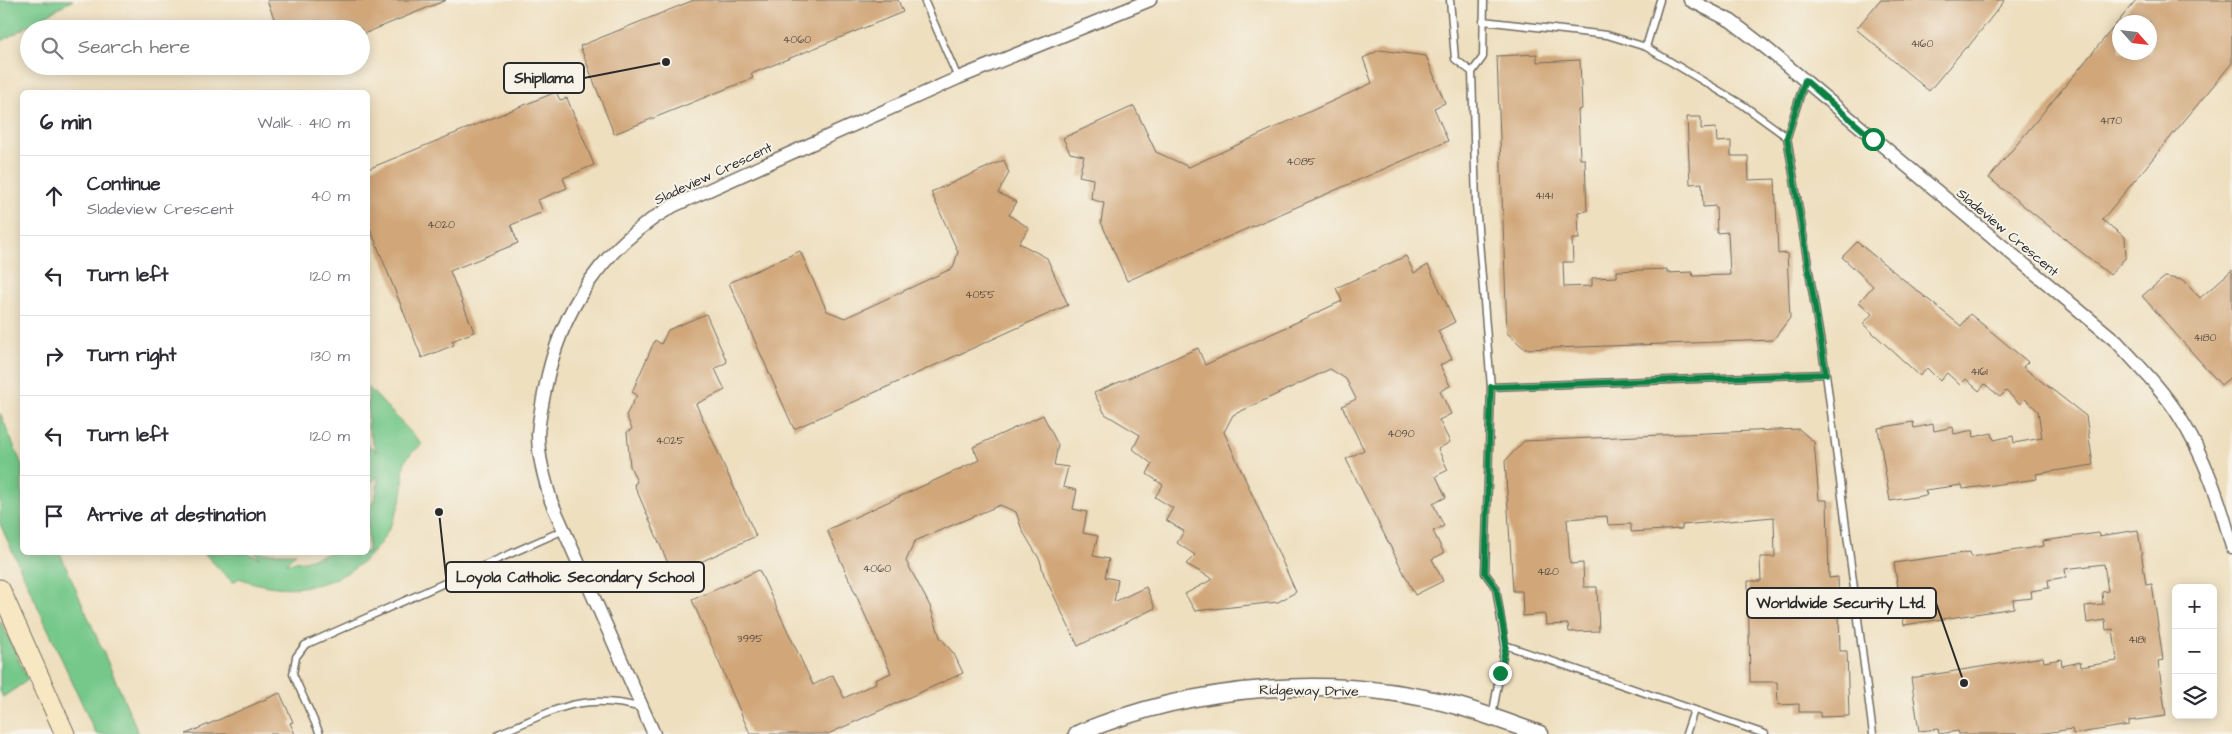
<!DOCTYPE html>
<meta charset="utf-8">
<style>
:root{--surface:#fff;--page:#f7f7f7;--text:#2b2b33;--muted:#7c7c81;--line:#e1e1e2}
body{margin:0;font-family:"Architects Daughter",sans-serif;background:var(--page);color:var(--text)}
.controls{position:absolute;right:15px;bottom:15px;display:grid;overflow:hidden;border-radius:8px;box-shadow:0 2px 12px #0003}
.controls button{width:45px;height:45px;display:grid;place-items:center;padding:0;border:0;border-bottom:1px solid var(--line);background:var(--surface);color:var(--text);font:25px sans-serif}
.compass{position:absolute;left:2112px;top:15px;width:45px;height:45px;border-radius:50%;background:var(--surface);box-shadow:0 2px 12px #0003;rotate:117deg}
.stop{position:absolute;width:15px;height:15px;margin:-11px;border:4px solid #0b8043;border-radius:50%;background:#fff}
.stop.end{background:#0b8043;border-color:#fff;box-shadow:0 1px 5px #0008}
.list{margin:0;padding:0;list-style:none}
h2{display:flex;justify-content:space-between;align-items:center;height:65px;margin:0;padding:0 20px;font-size:21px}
h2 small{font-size:16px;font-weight:400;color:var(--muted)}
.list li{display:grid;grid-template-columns:32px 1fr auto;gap:15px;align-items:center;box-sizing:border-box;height:80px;padding:0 20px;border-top:1px solid var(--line)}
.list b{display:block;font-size:19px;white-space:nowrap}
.list p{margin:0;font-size:16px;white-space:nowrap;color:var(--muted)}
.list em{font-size:16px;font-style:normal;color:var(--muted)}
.icon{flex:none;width:28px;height:28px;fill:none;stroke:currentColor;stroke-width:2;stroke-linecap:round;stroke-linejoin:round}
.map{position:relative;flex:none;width:2232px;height:734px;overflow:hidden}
.search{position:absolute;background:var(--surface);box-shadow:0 2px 12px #0003;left:20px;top:20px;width:350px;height:55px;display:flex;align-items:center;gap:12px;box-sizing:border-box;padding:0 18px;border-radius:28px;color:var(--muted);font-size:19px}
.panel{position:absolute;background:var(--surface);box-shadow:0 2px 12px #0003;left:20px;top:90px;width:350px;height:465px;border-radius:8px}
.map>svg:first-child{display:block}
</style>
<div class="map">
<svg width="2232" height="734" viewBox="0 0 2232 734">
<rect width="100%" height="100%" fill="#f7f3e8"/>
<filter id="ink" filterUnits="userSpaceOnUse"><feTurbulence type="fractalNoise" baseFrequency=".02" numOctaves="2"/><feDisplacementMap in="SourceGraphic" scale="10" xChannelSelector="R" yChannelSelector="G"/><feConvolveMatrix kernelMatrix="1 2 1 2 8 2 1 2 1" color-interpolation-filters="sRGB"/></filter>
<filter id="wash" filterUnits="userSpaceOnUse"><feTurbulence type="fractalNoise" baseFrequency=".0096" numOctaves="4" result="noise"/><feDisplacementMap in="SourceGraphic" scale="20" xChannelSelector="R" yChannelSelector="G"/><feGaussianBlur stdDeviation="1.12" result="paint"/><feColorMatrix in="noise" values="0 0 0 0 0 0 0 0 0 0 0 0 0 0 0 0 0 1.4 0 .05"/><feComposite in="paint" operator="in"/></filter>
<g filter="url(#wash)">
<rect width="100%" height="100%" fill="#eedfbf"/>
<path fill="#75c88a" stroke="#507a5a" d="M0,0h73l-73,42z
M368,387l54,57c-5,5 -13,10 -16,16 -4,6 -2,19 -3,27 -1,10 -4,20 -8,29 -26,65 -94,86 -156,62l-6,5 -29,-30h43l13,5 -5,-5h41l-10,10 18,-2 25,-8 39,-1v-37l9,-24 1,-15 -10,9v-41l8,8 -8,-24z
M0,413l22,52v87l38,1 79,181h-43l-96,-210z
M0,620l28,60 -25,17 -3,-6z"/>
<g id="blocks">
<path fill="#d1a77a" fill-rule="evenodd" d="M267,0h179l-85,35v-6h-83z
M694,0h204l5,12 -152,62 2,4 -139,56 -34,-88z
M1880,0h125l-37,47 -3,1 -36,43 -73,-62z
M2136,0h96v63l-130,157 23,17 1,20 -16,18 -121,-97zM2120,22h30v30h-30z
M1380,50l46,6 19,47 -11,5 14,33 -321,140 -26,-59 3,-19 -13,-4 2,-20 -14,-3 5,-20 -14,-3 -7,-15 71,-32 22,46 33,15 183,-84 -9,-25z
M1537,54v8l43,-2 2,49 -4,1 2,49h5l2,52 -9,1 1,27h-7l1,23h-10l1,25 28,-1v-8l25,-1v-6l50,-2v4l25,-1 1,4 37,-1 -2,-43 -11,1 -1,-27 -13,1 -1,-24 -12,1 -3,-67h14v12l15,-1 1,14 14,-1v15h17l1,24 26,-1 3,75 9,-1 3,65 -17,22 -248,9 -18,-16 -10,-277z
M556,92l4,8 7,-2 27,67 -31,13 4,10 -29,12 5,12 -32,13 7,18 -68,28 24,61 -22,9 2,4 -32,13 -54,-135v-54z
M1004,160l5,13 -11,20 19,9 -8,13 20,13 -10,15 28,15 21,47 -274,124 -65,-146 71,-32 27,60 18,7 108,-50 5,-16 -27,-60z
M1857,242l104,84 9,-12 58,48 -5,5 63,49 7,49 -57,9 1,5 -74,10 -1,-4 -37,5 2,5 -37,6 -12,-73 35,-6 1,6 19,-4 1,7 19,-4 1,7 19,-4 1,7 18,-4 2,7 19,-4 1,7 28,-5 -4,-27 -13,-12 -5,5 -14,-13 -6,6 -15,-13 -6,7 -13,-12 -6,6 -13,-12 -7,8 -13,-13 -7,8 -57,-52 9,-10 -13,-12 14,-16 -31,-29z
M1406,256l8,17 14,-8 27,57 -17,9 14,28 -12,6 10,21 -10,5 11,23 -12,6 11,22 -12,7 10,21 -12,6 10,21 -13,7 11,22 -11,5 11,22 -12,6 11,22 -28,14 -69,-136 18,-9 -22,-44 14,-7 -10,-20 -16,-10 -97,46 -9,17 72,160 -18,10 -83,9 -10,-17 28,-15 -27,-15 9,-9 -18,-12 7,-12 -18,-11 7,-12 -18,-11 8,-12 -16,-11 5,-10 -19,-15 7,-14 -35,-21 -11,-21 104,-45 7,17 137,-64 -6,-13z
M2232,270v106l-11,9 -79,-89 23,-19 19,3 16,18z
M706,314l21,48 -12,7 10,21 -29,14 60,132 -83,39 -39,-91 3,-2 -7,-16 -3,-34 5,-3 -6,-14 11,-20 -5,-3 23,-52 6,4 7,-14z
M1043,415l15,30 -4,20 14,2 -5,20 14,3 -4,19 14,3 -4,21 15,3 -5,20 16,3 -4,18 13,3 -4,22 32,-15 9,21 -77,38 -34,-71 -4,-15 -18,-30 -6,-18 -16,-7 -85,36 -9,20 24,45 10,31 14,17 9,19 -135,61h-78l-58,-134 67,-30 54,115 20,-10 11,23 32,-15 -1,-3 16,-7 -64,-143 152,-70 -6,-13z
M1799,429l15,13 5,58h8l2,78 9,-1 2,74h7l2,65 -29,1v-5h-21v-8l-21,1 -1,-23h-27l-2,-101h13l-1,-24h15l-1,-40 -92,8v4l-51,3v-8l-23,1 -1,-9 -40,3 3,45 13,-1 1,24h13l2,44 -30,1 -1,-8 -22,1 -1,-11 -22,2 -1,-25h-9l-8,-130 19,-20z
M2138,530l8,55 6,-1 11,76 -5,1 8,55 -37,5v4l-56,9 -1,-5 -34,5h-79l-1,-3 -19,3 -1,-5 -19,2 -8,-53 132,-21 1,5 17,-3 1,7 18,-4 1,5 36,-6 -4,-32 -7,1 -1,-10 -18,3 -2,-17 18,-2 -1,-12 6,-1 -4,-27 -39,5 1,8 -18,3 1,8 -18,3 1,7 -19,2 1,8 -110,17 -10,-62 76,-11 1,5 73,-11 -1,-5 55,-8 1,3z
M280,693l13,29 -3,1 5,11h-109z"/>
</g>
</g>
<g filter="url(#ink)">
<use href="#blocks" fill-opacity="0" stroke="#6f6a5f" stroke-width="1"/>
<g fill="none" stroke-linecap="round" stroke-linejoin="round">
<g stroke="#6f6a5f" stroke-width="9">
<path id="service" d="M924,0l34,78
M1450,0l5,59 17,13
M1484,0l-1,57 -11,15 4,132 15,183
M1483,21l124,14 39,12 97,58 44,32
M1646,47l14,-47
M1805,80l-18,57 39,237 47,360
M1505,645l260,89
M1492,717l13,-72 -9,-57 -11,-15 6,-186 335,-13
M320,734l-27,-60 3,-17 9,-12 259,-115
M498,734c56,-23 82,-43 144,-26
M1686,734l8,-24"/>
</g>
<g stroke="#6f6a5f" stroke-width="15">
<path id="minor" d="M1690,0l41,21 35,27 351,294c21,23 45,47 62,74 26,41 41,85 53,131
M654,734l-103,-233c-6,-21 -13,-44 -13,-67 1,-14 4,-30 7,-45 15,-79 58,-143 128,-183l285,-128 192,-78"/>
</g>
<g stroke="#6f6a5f" stroke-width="19">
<path id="tertiary" d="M1077,734c117,-50 262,-62 384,-27 27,8 53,18 79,27"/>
</g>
<g stroke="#6f6a5f" stroke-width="21">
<path id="secondary" d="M0,589l65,145"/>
</g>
<use href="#service" stroke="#fff" stroke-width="6"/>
<use href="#minor" stroke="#fff" stroke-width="12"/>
<use href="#tertiary" stroke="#fff" stroke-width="16"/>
<use href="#secondary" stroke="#f7e8c3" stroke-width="19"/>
</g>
</g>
<g fill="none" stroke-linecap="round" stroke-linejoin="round" filter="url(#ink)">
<path stroke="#0b8043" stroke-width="6" d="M1500,673l6,-28 -10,-57 -11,-15 6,-186 335,-13 -39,-237 18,-57 68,59"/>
</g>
<g text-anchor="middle" stroke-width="4" stroke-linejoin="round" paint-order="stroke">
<g font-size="11" fill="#544a3f">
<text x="797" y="43">4060</text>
<text x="1922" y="47">4160</text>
<text x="2111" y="124">4170</text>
<text x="1301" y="165">4085</text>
<text x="1544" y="199">4141</text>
<text x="441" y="228">4020</text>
<text x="980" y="298">4055</text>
<text x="2205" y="341">4180</text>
<text x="1979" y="375">4161</text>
<text x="1401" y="437">4090</text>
<text x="670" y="444">4025</text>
<text x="877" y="572">4060</text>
<text x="1548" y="575">4120</text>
<text x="750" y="642">3995</text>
<text x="2137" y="643">4181</text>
</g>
<g font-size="14" fill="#2b2b2b" stroke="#f7f3e8">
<text transform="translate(713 173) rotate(-25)" y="5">Sladeview Crescent</text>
<text transform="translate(2008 232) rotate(40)" y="5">Sladeview Crescent</text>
<text transform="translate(1309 690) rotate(1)" y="5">Ridgeway Drive</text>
</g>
</g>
<path fill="none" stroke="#2b2b2b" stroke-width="2" d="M666 62L584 78M439 512L446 577M1964 683L1936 603"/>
<g fill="#2b2b2b" stroke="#f7f3e8" stroke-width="2">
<circle cx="666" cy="62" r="5"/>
<circle cx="439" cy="512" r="5"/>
<circle cx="1964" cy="683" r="5"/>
</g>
<g fill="#f7f3e8" stroke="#2b2b2b" stroke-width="2">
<rect x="504" y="63" width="80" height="30" rx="5"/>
<rect x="446" y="562" width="258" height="30" rx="5"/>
<rect x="1747" y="588" width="189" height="30" rx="5"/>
</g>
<g font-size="15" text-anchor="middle" font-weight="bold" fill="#2b2b2b">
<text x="544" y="83">Shipllama</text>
<text x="575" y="582">Loyola Catholic Secondary School</text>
<text x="1841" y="608">Worldwide Security Ltd.</text>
</g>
</svg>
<div class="controls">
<button>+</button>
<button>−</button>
<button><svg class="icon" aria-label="layers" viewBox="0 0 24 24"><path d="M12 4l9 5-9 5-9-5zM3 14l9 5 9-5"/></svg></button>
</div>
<svg class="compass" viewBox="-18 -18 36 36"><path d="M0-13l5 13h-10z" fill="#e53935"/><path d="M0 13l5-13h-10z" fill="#7c7c81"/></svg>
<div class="stop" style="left:1873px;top:139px"></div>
<div class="stop end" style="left:1500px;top:673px"></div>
<div class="search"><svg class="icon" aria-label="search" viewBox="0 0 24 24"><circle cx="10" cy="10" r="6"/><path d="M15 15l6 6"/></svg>Search here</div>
<section class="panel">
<h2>6 min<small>Walk · 410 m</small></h2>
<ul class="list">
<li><svg class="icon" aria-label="ahead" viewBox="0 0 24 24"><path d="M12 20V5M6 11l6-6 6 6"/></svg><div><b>Continue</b><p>Sladeview Crescent</p></div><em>40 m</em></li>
<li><svg class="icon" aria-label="left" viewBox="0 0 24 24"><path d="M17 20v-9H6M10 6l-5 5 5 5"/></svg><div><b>Turn left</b></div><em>120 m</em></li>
<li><svg class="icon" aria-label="right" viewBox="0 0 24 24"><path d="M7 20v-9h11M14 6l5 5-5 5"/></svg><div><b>Turn right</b></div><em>130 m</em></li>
<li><svg class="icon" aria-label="left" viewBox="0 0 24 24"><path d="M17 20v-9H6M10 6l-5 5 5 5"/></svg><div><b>Turn left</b></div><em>120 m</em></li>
<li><svg class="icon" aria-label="arrive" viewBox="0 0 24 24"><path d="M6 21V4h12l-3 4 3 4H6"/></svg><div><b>Arrive at destination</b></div></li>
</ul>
</section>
</div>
